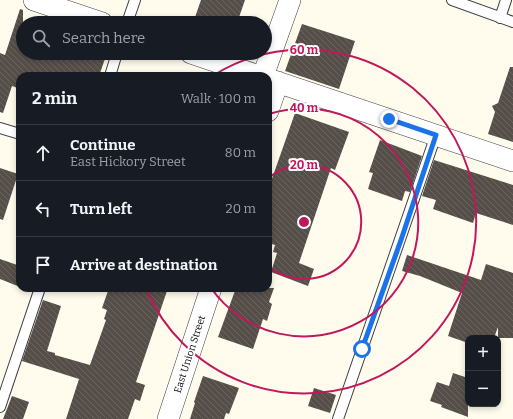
<!DOCTYPE html>
<meta charset="utf-8">
<style>
:root{--surface:#171b24;--page:#20242c;--text:#f1f3f6;--muted:#9ea1a6;--line:#363941}
body{margin:0;font-family:Bitter,serif;background:var(--page);color:var(--text)}
.controls{position:absolute;right:12px;bottom:12px;display:grid;overflow:hidden;border-radius:8px;box-shadow:0 2px 6px #0003}
.controls button{width:36px;height:36px;display:grid;place-items:center;padding:0;border:0;border-bottom:1px solid var(--line);background:var(--surface);color:var(--text);font:20px sans-serif}
.stop{position:absolute;width:12px;height:12px;margin:-9px;border:3px solid #1a73e8;border-radius:50%;background:#fff}
.stop.end{background:#1a73e8;border-color:#fff;box-shadow:0 1px 4px #0008}
.list{margin:0;padding:0;list-style:none}
h2{display:flex;justify-content:space-between;align-items:center;height:52px;margin:0;padding:0 16px;font-size:17px}
h2 small{font-size:13px;font-weight:400;color:var(--muted)}
.list li{display:grid;grid-template-columns:26px 1fr auto;gap:12px;align-items:center;box-sizing:border-box;height:56px;padding:0 16px;border-top:1px solid var(--line)}
.list b{display:block;font-size:15px;white-space:nowrap}
.list p{margin:0;font-size:13px;white-space:nowrap;color:var(--muted)}
.list em{font-size:13px;font-style:normal;color:var(--muted)}
.icon{flex:none;width:22px;height:22px;fill:none;stroke:currentColor;stroke-width:2;stroke-linecap:round;stroke-linejoin:round}
.map{position:relative;flex:none;width:513px;height:419px;overflow:hidden}
.search{position:absolute;background:var(--surface);box-shadow:0 2px 6px #0003;left:16px;top:16px;width:256px;height:44px;display:flex;align-items:center;gap:10px;box-sizing:border-box;padding:0 14px;border-radius:22px;color:var(--muted);font-size:15px}
.panel{position:absolute;background:var(--surface);box-shadow:0 2px 6px #0003;left:16px;top:72px;width:256px;height:220px;border-radius:12px}
.map>svg:first-child{display:block}
</style>
<div class="map">
<svg width="513" height="419" viewBox="0 0 513 419">
<defs>
<pattern id="building-back-hatch" width="6" height="6" patternUnits="userSpaceOnUse"><rect width="6" height="6" fill="#564f49"/><path d="M-1 5l2 2M0 0l6 6M5-1l2 2" fill="none" stroke="#69645f"/></pattern>
</defs>
<rect width="100%" height="100%" fill="#fffced"/>
<path fill="url(#building-back-hatch)" d="M201,0h44l-8,23h-44z
M20,9l3,1v43h84l-8,23h-79v13l-8,-3 -9,27 -3,-1v-59l5,2z
M302,24l53,17 -16,48 -54,-18z
M510,67h3v75l-25,-8 7,-22 -3,-6 6,-3z
M295,113l54,19 -14,38 -4,-2 -32,95 15,6 -6,17 -37,-14 6,-19 -4,-1 2,-7 -7,-2v-53z
M380,140l42,16 -12,36 -5,-1 -3,10 -34,-12 5,-16 -4,-1z
M434,160l79,25v40l-37,-12 -3,10 -40,-14 3,-9 -14,-4z
M0,168l18,6 -15,46 -3,-1z
M407,255l74,25 5,-16 27,9v65h-15v-11l-4,11h-26v5l-20,-7 14,-43 -42,-17 -18,-5z
M0,259l20,7v21l-20,-8z
M109,288h59l-32,94 9,3 -5,16 -5,-2 -7,20h-62l13,-40 -57,-18 21,-61 18,6 -14,45 8,2v2l35,10 16,-45 -2,-1 3,-9 -5,-2z
M236,288h38l-5,14 3,2 -5,17 -4,-2 -10,30 -35,-12z
M453,373l15,5v39l-27,-10 1,-2 -12,-4 7,-19 12,4z
M203,376l36,12 -10,26 -3,-1 -2,6h-34l5,-16 -1,-1z
M314,388l22,7 -6,18 -22,-7z
M12,396l17,6 -6,17h-20z"/>
<g fill="none" stroke-linecap="round" stroke-linejoin="round">
<g stroke="#404040" stroke-width="12">
<path id="service" d="M452,0l61,22
M500,18l6,-18
M127,23l8,-23
M110,76l7,-23
M0,128l20,6
M0,407l40,-119
M338,419c32,-95 66,-189 98,-284"/>
</g>
<g stroke="#404040" stroke-width="22">
<path id="minor" d="M34,0l68,23
M191,53l68,23
M263,76l27,-76
M268,79l245,82
M268,111l10,-29
M168,419l43,-131"/>
</g>
<use href="#service" stroke="#fff" stroke-width="10"/>
<use href="#minor" stroke="#fff" stroke-width="21"/>
</g>
<g fill="none" stroke-linecap="round" stroke-linejoin="round">
<path stroke="#1a73e8" stroke-width="5" d="M362,349l39,-109 35,-105 -47,-16"/>
</g>
<g fill="none" stroke="#c2185b" stroke-width="2">
<path d="M268 178A57 57 0 1 1 268 266"/>
<path d="M269 114A114 114 0 1 1 211 288"/>
<path d="M214 75A172 172 0 1 1 146 289"/>
</g>
<g text-anchor="middle" stroke-width="4" stroke-linejoin="round" paint-order="stroke">
<g font-size="10" fill="#0d0d0d" stroke="#fff">
<text transform="translate(189 354) rotate(-72)" y="4">East Union Street</text>
</g>
</g>
<circle cx="304" cy="222" r="6" fill="#c2185b" stroke="#fff" stroke-width="2"/>
<g font-size="12" text-anchor="middle" font-weight="bold" fill="#c2185b" stroke="#fff" stroke-width="4" stroke-linejoin="round" paint-order="stroke">
<text x="304" y="54">60 m</text>
<text x="304" y="112">40 m</text>
<text x="304" y="169">20 m</text>
</g>
</svg>
<div class="controls">
<button>+</button>
<button>−</button>
</div>
<div class="stop" style="left:362px;top:349px"></div>
<div class="stop end" style="left:389px;top:119px"></div>
<div class="search"><svg class="icon" aria-label="search" viewBox="0 0 24 24"><circle cx="10" cy="10" r="6"/><path d="M15 15l6 6"/></svg>Search here</div>
<section class="panel">
<h2>2 min<small>Walk · 100 m</small></h2>
<ul class="list">
<li><svg class="icon" aria-label="ahead" viewBox="0 0 24 24"><path d="M12 20V5M6 11l6-6 6 6"/></svg><div><b>Continue</b><p>East Hickory Street</p></div><em>80 m</em></li>
<li><svg class="icon" aria-label="left" viewBox="0 0 24 24"><path d="M17 20v-9H6M10 6l-5 5 5 5"/></svg><div><b>Turn left</b></div><em>20 m</em></li>
<li><svg class="icon" aria-label="arrive" viewBox="0 0 24 24"><path d="M6 21V4h12l-3 4 3 4H6"/></svg><div><b>Arrive at destination</b></div></li>
</ul>
</section>
</div>
